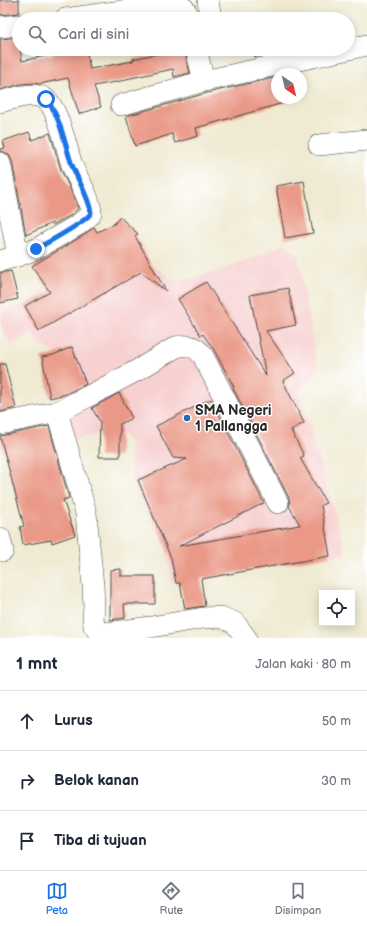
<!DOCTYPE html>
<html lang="id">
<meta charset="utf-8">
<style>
:root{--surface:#fff;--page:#f6f6f7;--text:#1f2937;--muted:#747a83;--line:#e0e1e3;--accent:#1a73e8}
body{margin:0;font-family:"Balsamiq Sans",sans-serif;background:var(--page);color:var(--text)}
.controls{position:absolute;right:12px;bottom:12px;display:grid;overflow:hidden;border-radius:0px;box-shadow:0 2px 10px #0003}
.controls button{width:36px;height:36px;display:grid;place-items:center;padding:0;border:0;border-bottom:1px solid var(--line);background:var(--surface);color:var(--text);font:20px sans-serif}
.compass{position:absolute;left:271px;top:68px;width:36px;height:36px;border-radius:50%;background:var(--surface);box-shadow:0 2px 10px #0003;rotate:145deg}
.stop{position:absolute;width:12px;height:12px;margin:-9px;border:3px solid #1a73e8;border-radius:50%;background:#fff}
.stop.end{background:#1a73e8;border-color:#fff;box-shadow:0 1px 4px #0008}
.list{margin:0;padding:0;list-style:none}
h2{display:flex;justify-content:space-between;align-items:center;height:52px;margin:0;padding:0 16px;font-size:17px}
h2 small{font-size:13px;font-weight:400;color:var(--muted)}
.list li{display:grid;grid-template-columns:26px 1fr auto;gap:12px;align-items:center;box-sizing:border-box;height:60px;padding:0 16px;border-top:1px solid var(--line)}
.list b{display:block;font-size:15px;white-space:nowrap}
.list em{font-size:13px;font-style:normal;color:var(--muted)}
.icon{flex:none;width:22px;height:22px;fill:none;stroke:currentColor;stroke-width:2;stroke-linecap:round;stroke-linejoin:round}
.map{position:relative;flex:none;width:367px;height:638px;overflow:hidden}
.search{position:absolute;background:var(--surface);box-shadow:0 2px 10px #0003;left:12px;right:12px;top:12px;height:44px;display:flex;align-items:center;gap:10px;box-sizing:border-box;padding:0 14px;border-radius:22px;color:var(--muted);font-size:15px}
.sheet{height:232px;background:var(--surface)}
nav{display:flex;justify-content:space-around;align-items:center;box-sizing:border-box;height:56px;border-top:1px solid var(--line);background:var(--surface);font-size:11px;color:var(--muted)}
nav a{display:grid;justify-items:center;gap:2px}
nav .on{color:var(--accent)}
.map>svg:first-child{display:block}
</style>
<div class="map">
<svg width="367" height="638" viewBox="0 0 367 638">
<rect width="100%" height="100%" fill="#fff"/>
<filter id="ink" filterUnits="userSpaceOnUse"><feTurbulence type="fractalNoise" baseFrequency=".025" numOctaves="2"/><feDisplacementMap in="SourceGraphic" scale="8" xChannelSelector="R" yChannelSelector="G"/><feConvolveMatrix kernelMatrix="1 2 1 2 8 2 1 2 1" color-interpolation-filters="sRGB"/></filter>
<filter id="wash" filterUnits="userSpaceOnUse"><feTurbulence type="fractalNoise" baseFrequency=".012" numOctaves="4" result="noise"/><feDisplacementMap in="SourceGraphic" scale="16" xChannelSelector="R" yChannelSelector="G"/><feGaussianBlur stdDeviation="0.9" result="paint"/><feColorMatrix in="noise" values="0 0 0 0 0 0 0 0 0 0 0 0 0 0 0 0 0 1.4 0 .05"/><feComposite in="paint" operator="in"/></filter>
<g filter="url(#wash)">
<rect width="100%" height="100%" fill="#efead1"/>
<path fill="#f7d0d0" d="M140,239l11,25 24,18 39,-10 47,-17 23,-11 14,10 20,119 -21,20 7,14 42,147 -174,29 -7,-38 -33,-63 -2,-40 -13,-12 -45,10 -12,-42 13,-5 -13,-37 -21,-13 -7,-10 -21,12 -11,-20v-11l19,-8z"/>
<g id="blocks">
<path fill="#ea9987" d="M0,0h19v13l-19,2z
M19,37v12h1l2,12 32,-7 -1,-5h33l4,20 43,-8v-2l37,-8 -1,-2h15l6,24 -16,4 -1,-8 -47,10v1l-32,6 7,21 -22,7 -11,-36 -28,6 -6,-1 -13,1 -21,6v-51z
M254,49h33v1l-32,7z
M277,77v21h24l-105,30 2,8 -23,7 -3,-9 -37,12 -9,-30 81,-23z
M29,132l3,8 18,-7 11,37 14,29 3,10 -7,6 -18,10 -1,-2 -26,12 -14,-74 -3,-6 -5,-3 -4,-1v-2l5,-1 -2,-7z
M304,181l9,52 -28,5 -9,-52z
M120,217l18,17 -3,2 31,55 -25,-19 -102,59 -14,-25 25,-14 -18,-26 52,-31 10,-8 3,5 17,-8z
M11,271l7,28 -18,4v-30z
M206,282l60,94 -16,-81 38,-7 8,37 -30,6 29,42 -12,8 21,42 -13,7 13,26 -4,2 26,45 -5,2 9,51 -129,23 4,27 -20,3 -5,-26h-4l-5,-25 -33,-78 49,-21 -14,-1 -17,-32 55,-27 53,104 -85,43 121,-21 -11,-19 1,-3 -1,-5 -56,-110 1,-1 -20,-37 -11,-16 -2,2 -23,-37z
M72,347l14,37 -20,10 -16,4 -8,-41 11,-2z
M0,364h5l11,44 -16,4z
M119,393l13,25 -12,6v33h-21l1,-35 -8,-14z
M49,426l20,72 -6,2 12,35 -23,8 -1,-3 -28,5 -3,-18 4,-1 -24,-90z
M121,569v7h34v28h-31l1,14 -15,2v-50z"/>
</g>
</g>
<g filter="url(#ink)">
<use href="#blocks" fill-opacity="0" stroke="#484844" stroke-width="1"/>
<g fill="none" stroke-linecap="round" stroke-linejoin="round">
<g stroke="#484844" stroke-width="22">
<path id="street" d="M208,0l3,19
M65,19l106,-15c12,2 15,3 18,15
M0,27l19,-2
M204,81l163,-36
M0,102c13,-3 32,-11 44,-4 14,8 23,52 28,67 6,16 18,31 19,48l-3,4 -10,8 -42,24 -18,7 -18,5
M121,105l83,-24 -8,-32
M319,145l48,-5
M0,163l18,93
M57,412l29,101 7,73 1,20 -1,11 1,9 3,4 5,3 13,-1 36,-5 52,-9 18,-1 14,6 11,15
M0,424l57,-12 30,-15 49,-26 40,-24c12,-3 20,-1 27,9l75,147
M0,538l3,13"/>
</g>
<use href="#street" stroke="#fff" stroke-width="21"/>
</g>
</g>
<g fill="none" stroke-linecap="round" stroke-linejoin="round" filter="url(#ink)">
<path stroke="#1a73e8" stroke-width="5" d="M36,249c12,-7 49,-26 55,-36 -2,-17 -13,-32 -19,-48 -8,-22 -11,-48 -26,-66"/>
</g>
<circle fill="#1f6fb2" stroke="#fff" stroke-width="1.5" cx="187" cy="418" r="4"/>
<g text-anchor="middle" stroke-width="3" stroke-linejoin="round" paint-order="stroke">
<g font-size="14" font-weight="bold" fill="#2b2b2b" stroke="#fff" text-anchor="start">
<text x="195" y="415">SMA Negeri<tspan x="195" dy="16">1 Pallangga</tspan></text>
</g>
</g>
</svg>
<div class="controls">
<button><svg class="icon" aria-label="locate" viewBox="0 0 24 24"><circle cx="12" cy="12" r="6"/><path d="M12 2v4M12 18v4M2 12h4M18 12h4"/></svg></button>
</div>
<svg class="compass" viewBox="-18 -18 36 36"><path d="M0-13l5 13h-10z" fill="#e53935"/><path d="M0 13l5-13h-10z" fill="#747a83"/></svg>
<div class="stop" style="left:46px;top:99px"></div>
<div class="stop end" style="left:36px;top:249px"></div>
<div class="search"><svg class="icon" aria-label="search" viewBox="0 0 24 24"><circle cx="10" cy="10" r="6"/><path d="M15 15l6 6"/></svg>Cari di sini</div>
</div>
<section class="sheet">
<h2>1 mnt<small>Jalan kaki · 80 m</small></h2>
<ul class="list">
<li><svg class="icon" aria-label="ahead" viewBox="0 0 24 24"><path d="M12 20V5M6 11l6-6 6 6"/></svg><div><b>Lurus</b></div><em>50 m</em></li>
<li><svg class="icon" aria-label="right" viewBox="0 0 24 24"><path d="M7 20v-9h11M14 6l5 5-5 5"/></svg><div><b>Belok kanan</b></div><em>30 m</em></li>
<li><svg class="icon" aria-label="arrive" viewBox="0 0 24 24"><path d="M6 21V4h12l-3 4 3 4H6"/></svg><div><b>Tiba di tujuan</b></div></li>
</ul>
</section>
<nav>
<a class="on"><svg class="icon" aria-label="map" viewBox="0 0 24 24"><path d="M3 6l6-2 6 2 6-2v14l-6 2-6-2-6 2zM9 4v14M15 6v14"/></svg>Peta</a>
<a><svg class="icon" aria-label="directions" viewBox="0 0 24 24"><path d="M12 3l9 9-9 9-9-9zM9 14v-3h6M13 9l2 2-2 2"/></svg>Rute</a>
<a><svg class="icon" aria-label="saved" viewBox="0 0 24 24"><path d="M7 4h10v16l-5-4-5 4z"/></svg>Disimpan</a>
</nav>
